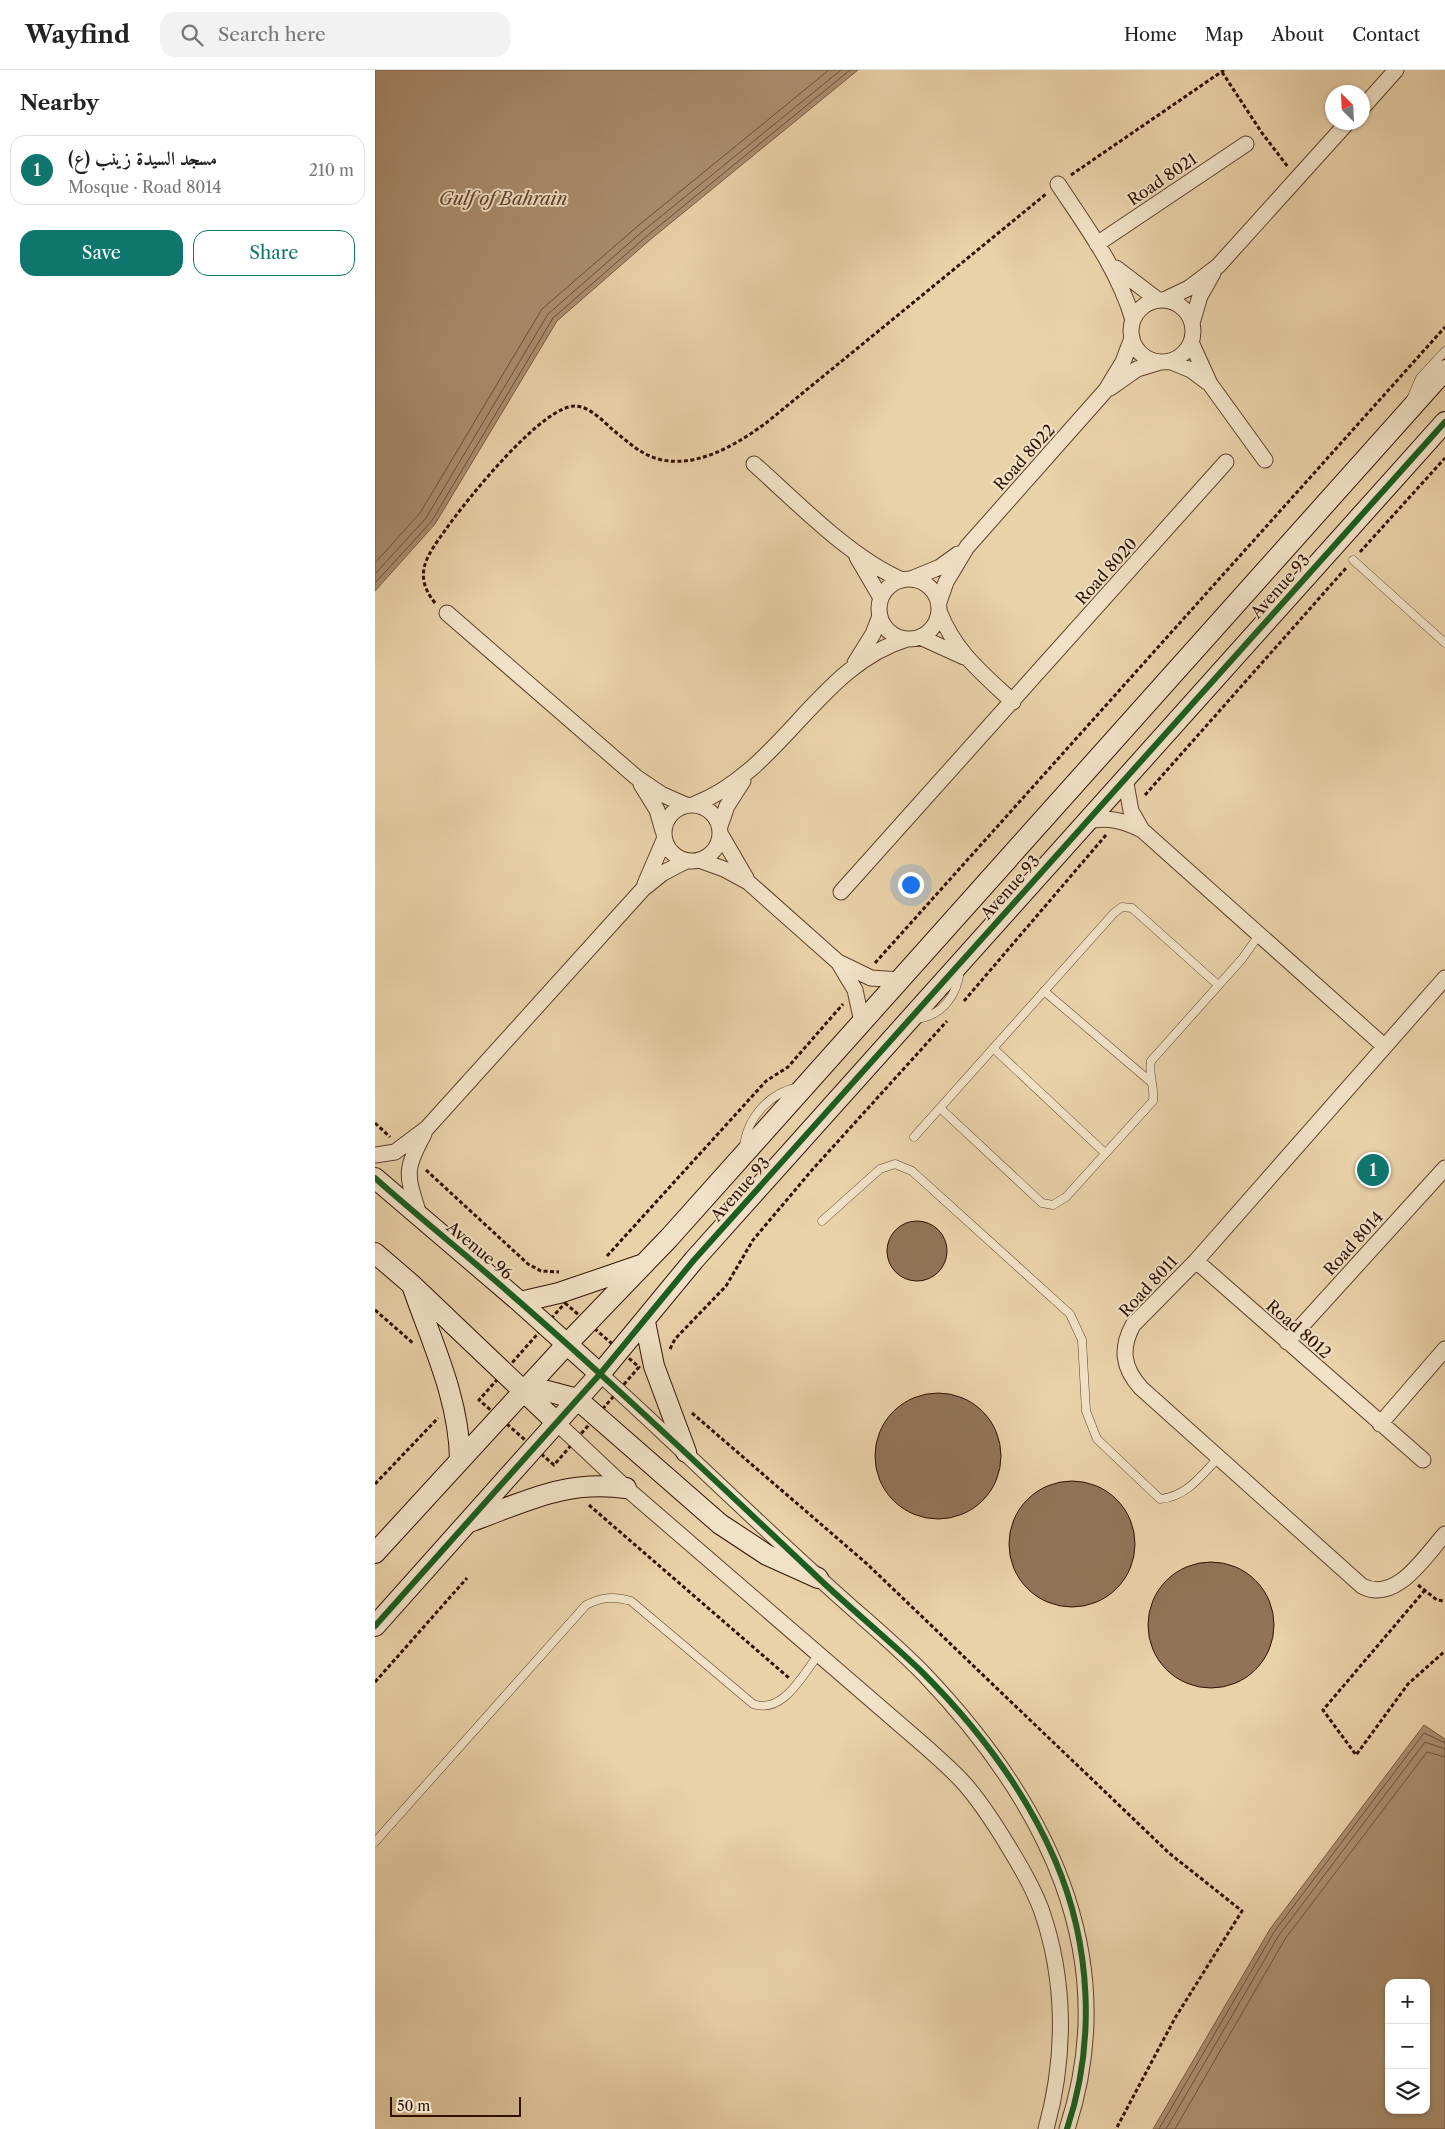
<!DOCTYPE html>
<meta charset="utf-8">
<style>
:root{--surface:#fff;--page:#f2f2f2;--text:#222;--muted:#767676;--line:#e0e0e0;--accent:#0f766e}
body{margin:0;font-family:"Libre Caslon Text",Amiri,serif;background:var(--page);color:var(--text)}
.controls{position:absolute;right:15px;bottom:15px;display:grid;overflow:hidden;border-radius:10px;box-shadow:0 1px 4px #0004}
.controls button{width:45px;height:45px;display:grid;place-items:center;padding:0;border:0;border-bottom:1px solid var(--line);background:var(--surface);color:var(--text);font:25px sans-serif}
.compass{position:absolute;left:950px;top:15px;width:45px;height:45px;border-radius:50%;background:var(--surface);box-shadow:0 1px 4px #0004;rotate:336deg}
.scale{position:absolute;left:15px;bottom:12px;width:131px;box-sizing:border-box;padding-left:5px;border:2px solid #311002;border-top:0;font-size:14px;line-height:18px;white-space:nowrap;color:#311002;-webkit-text-stroke:4px #f1e1c6;paint-order:stroke}
.you{position:absolute;left:535px;top:814px;width:18px;height:18px;margin:-12px;border:4px solid #fff;border-radius:50%;background:#1a73e8;box-shadow:0 0 0 8px #1a73e833}
.badge{display:grid;place-items:center;width:32px;height:32px;border-radius:50%;background:var(--accent);color:#fff;font-size:16px;font-weight:700}
.pin{position:absolute;translate:-50% -50%;border:2px solid #fff;box-shadow:0 1px 5px #0006}
.list{margin:0;padding:0;list-style:none}
h2{display:flex;justify-content:space-between;align-items:center;height:65px;margin:0;padding:0 20px;font-size:21px}
h2 small{font-size:16px;font-weight:400;color:var(--muted)}
.list li{display:grid;grid-template-columns:32px 1fr auto;gap:15px;align-items:center;box-sizing:border-box;height:70px;margin:0 10px 10px;padding:0 10px;border:1px solid var(--line);border-radius:15px}
.list b{display:block;font-size:19px;white-space:nowrap}
.list p{margin:0;font-size:16px;white-space:nowrap;color:var(--muted)}
.list em{font-size:16px;font-style:normal;color:var(--muted)}
.actions{display:flex;gap:10px;padding:15px 20px}
.actions a{flex:1;padding:11px 0;border:1px solid var(--accent);border-radius:15px;text-align:center;font-size:18px;color:var(--accent)}
.actions .main{background:var(--accent);color:#fff}
.icon{flex:none;width:28px;height:28px;fill:none;stroke:currentColor;stroke-width:2;stroke-linecap:round;stroke-linejoin:round}
.map{position:relative;flex:none;width:1070px;height:2059px;overflow:hidden}
header{display:flex;align-items:center;gap:30px;box-sizing:border-box;height:70px;padding:0 25px;background:var(--surface);border-bottom:1px solid var(--line)}
header strong{font-size:24px}
nav{display:flex;gap:28px;margin-inline-start:auto;font-size:18px}
.search{width:350px;height:45px;background:var(--page);display:flex;align-items:center;gap:12px;box-sizing:border-box;padding:0 18px;border-radius:15px;color:var(--muted);font-size:19px}
main{display:flex}
aside{flex:1;background:var(--surface)}
.map>svg:first-child{display:block}
</style>
<header>
<strong>Wayfind</strong>
<div class="search"><svg class="icon" aria-label="search" viewBox="0 0 24 24"><circle cx="10" cy="10" r="6"/><path d="M15 15l6 6"/></svg>Search here</div>
<nav><a>Home</a><a>Map</a><a>About</a><a>Contact</a></nav>
</header>
<main>
<aside>
<h2>Nearby<small></small></h2>
<ul class="list">
<li><span class="badge">1</span><div><b>مسجد السيدة زينب (ع)</b><p>Mosque · Road 8014</p></div><em>210 m</em></li>
</ul>
<div class="actions"><a class="main">Save</a><a>Share</a></div>
</aside>
<div class="map">
<svg width="1070" height="2059" viewBox="0 0 1070 2059">
<rect width="100%" height="100%" fill="#e9d1a8"/>
<filter id="stains"><feTurbulence type="fractalNoise" baseFrequency=".004" numOctaves="4"/><feColorMatrix values="0 0 0 0 .2 0 0 0 0 .09 0 0 0 0 .02 0 0 0 .5 -.17"/></filter>
<radialGradient id="worn" r=".72"><stop offset=".6" stop-color="#630" stop-opacity="0"/><stop offset="1" stop-color="#630" stop-opacity=".3"/></radialGradient>
<path fill="#aa8f70" stroke="#7a5c44" fill-rule="evenodd" d="M0,0h483l-207,169 -94,82 -122,203 -60,67z
M1049,1655l21,14v390h-292l117,-200zM1014,1913h37v127h-37z"/>
<g fill="none" stroke-linecap="round" stroke-linejoin="round">
<path stroke="#6e5039" stroke-width="1" d="M0,493l45,-50 122,-204 97,-84 190,-155
M0,504l51,-56 122,-204 95,-83 198,-161
M0,513l56,-61 122,-204 95,-83 202,-165
M784,2059l115,-197 150,-199 21,10
M791,2059l113,-194 146,-193 20,7
M800,2059l110,-190 142,-187 18,5"/>
</g>
<path fill="#917458" stroke="#311002" d="M512 1181a30 30 0 1 1 60 0a30 30 0 1 1-60 0Z
M500 1386a63 63 0 1 1 126 0a63 63 0 1 1-126 0Z
M634 1474a63 63 0 1 1 126 0a63 63 0 1 1-126 0Z
M773 1555a63 63 0 1 1 126 0a63 63 0 1 1-126 0Z"/>
<g fill="none" stroke-linecap="round" stroke-linejoin="round">
<g stroke="#5f402c" stroke-width="9">
<path id="lane" d="M1036,329l9,-21 25,-27
M978,490l92,83
M669,921l107,91
M541,949c26,-3 42,-24 44,-50
M618,978l112,105
M565,1038l102,95 11,2 13,-8 87,-96c2,-15 -5,-26 -2,-40l91,-102 17,-24
M539,1067l200,-224 8,-6 10,1 86,77
M369,1076c4,-30 26,-53 54,-59
M447,1151l58,-52 15,-5 17,7 158,143 12,26 4,71 11,28 63,60c26,-2 41,-23 58,-41
M0,1772l211,-237c16,-8 27,-9 45,-4l122,103c30,11 50,-30 66,-50"/>
</g>
<g stroke="#5f402c" stroke-width="17">
<path id="street" d="M988,37l33,-37
M683,114c29,44 60,85 75,136
M722,174l149,-100
M741,198l42,32
M789,230l25,-12 29,-22 130,-144
M756 261a31 31 0 1 1 62 0a31 31 0 1 1-62 0Z
M817,253l8,-27 13,-23
M816,272l19,42 55,76
M794,291l22,9 16,12
M735,318l27,-19 23,-7
M379,394c43,38 95,93 148,116
M482,487l24,41
M536,509l29,-12 18,-13
M504 539a30 30 0 1 1 60 0a30 30 0 1 1-60 0Z
M564,532l7,-20 21,-35 139,-157 17,-28 9,-24
M564,541c16,41 43,62 74,91
M72,543l189,164 25,17 25,11
M545,567l44,20
M480,593l18,-29 7,-18
M750,708l6,33 11,19
M266,714l16,26 6,21
M320,734c86,-33 124,-139 212,-165
M289 763a28 28 0 1 1 56 0a28 28 0 1 1-56 0Z
M712,751c21,-4 36,-1 55,9l242,216
M345,756l7,-20 16,-25
M346,765l25,43
M324,790l25,9 24,13 90,80 33,16 29,2
M270,814l19,-44
M466,822l385,-430
M465,895l15,25 7,32
M1070,908l-249,283 -63,64c-13,24 -10,43 8,63l221,198c34,18 63,-30 83,-52
M0,1085l20,-3 32,-24 216,-239 20,-16 23,-12
M45,1148c-12,-41 -18,-45 4,-84
M821,1191l227,199
M912,1272l158,-174
M225,1304c74,67 145,137 219,204 34,32 72,62 105,96 120,126 201,279 143,455
M181,1352l70,66 300,259c12,11 25,22 36,34 15,16 28,36 40,55 14,23 29,47 39,73 25,71 25,148 5,220
M1005,1354l65,-75"/>
</g>
<g stroke="#311002" stroke-width="22">
<path id="secondary" d="M0,1108l145,124 80,72
M0,1183l36,31 145,138
M38,1218c20,57 46,111 47,171
M145,1232l39,-9 82,-28
M270,1252l9,44 32,86
M148,1322l24,-1 30,8 143,125 47,31 51,23
M97,1451c55,-20 93,-41 154,-33
M0,1483l192,-209 102,-106 776,-868
M0,1556l225,-252 94,-114 751,-838"/>
</g>
<path stroke="#311002" stroke-width="3" stroke-dasharray="4 2.5" stroke-linecap="butt" d="M847,2l40,61 26,34
M696,105l153,-105
M985,482l85,-94
M60,533c-23,-29 -8,-47 11,-74 19,-27 97,-125 130,-123 14,1 27,15 37,24 14,11 27,24 45,29 38,10 78,-14 108,-36l280,-229
M770,725l201,-227
M500,893l570,-636
M589,931l142,-166
M0,1053l15,14
M51,1100l102,94 13,7 18,1
M232,1186l159,-175 22,-14 55,-63
M190,1233l74,64 -85,98 -75,-65z
M0,1240l39,34
M295,1279l5,-10 51,-53 27,-46 59,-70 135,-149
M317,1343l174,150 303,290 73,58 -67,107 -59,111
M0,1414l63,-66
M214,1435l200,173
M1043,1515l19,15 8,1
M1050,1520l-102,120 33,45 52,-71 37,-33
M0,1612l92,-104"/>
<use href="#lane" stroke="#f1e1c6" stroke-width="8"/>
<use href="#street" stroke="#f1e1c6" stroke-width="15"/>
<use href="#secondary" stroke="#f1e1c6" stroke-width="20"/>
<g stroke="#f1e1c6" stroke-width="9">
<path id="cycleway" d="M0,1108c48,43 99,83 147,126 99,87 194,177 289,267 36,35 75,66 111,101 54,54 103,118 133,188 36,84 41,182 12,269
M0,1556l225,-252 94,-114 751,-838"/>
</g>
<use href="#cycleway" stroke="#1b5e20" stroke-width="6"/>
</g>
<g text-anchor="middle" stroke-width="4" stroke-linejoin="round" paint-order="stroke">
<g font-size="16" fill="#311002" stroke="#f1e1c6">
<text transform="translate(787 109) rotate(-34)" y="6">Road 8021</text>
<text transform="translate(649 387) rotate(-48)" y="6">Road 8022</text>
<text transform="translate(731 501) rotate(-48)" y="6">Road 8020</text>
<text transform="translate(905 516) rotate(-48)" y="6">Avenue 93</text>
<text transform="translate(635 817) rotate(-48)" y="6">Avenue 93</text>
<text transform="translate(365 1119) rotate(-48)" y="6">Avenue 93</text>
<text transform="translate(978 1173) rotate(-48)" y="6">Road 8014</text>
<text transform="translate(105 1180) rotate(40)" y="6">Avenue 96</text>
<text transform="translate(773 1216) rotate(-47)" y="6">Road 8011</text>
<text transform="translate(924 1259) rotate(41)" y="6">Road 8012</text>
</g>
<g font-size="18" font-style="italic" fill="#61432e" stroke="#f1e1c6">
<text x="128" y="135">Gulf of Bahrain</text>
</g>
</g>
<rect width="100%" height="100%" filter="url(#stains)"/>
<rect width="100%" height="100%" fill="url(#worn)"/>
</svg>
<div class="controls">
<button>+</button>
<button>−</button>
<button><svg class="icon" aria-label="layers" viewBox="0 0 24 24"><path d="M12 4l9 5-9 5-9-5zM3 14l9 5 9-5"/></svg></button>
</div>
<svg class="compass" viewBox="-18 -18 36 36"><path d="M0-13l5 13h-10z" fill="#e53935"/><path d="M0 13l5-13h-10z" fill="#767676"/></svg>
<div class="scale">50 m</div>
<div class="you"></div>
<div class="pin badge" style="left:998px;top:1100px">1</div>
</div>
</main>
